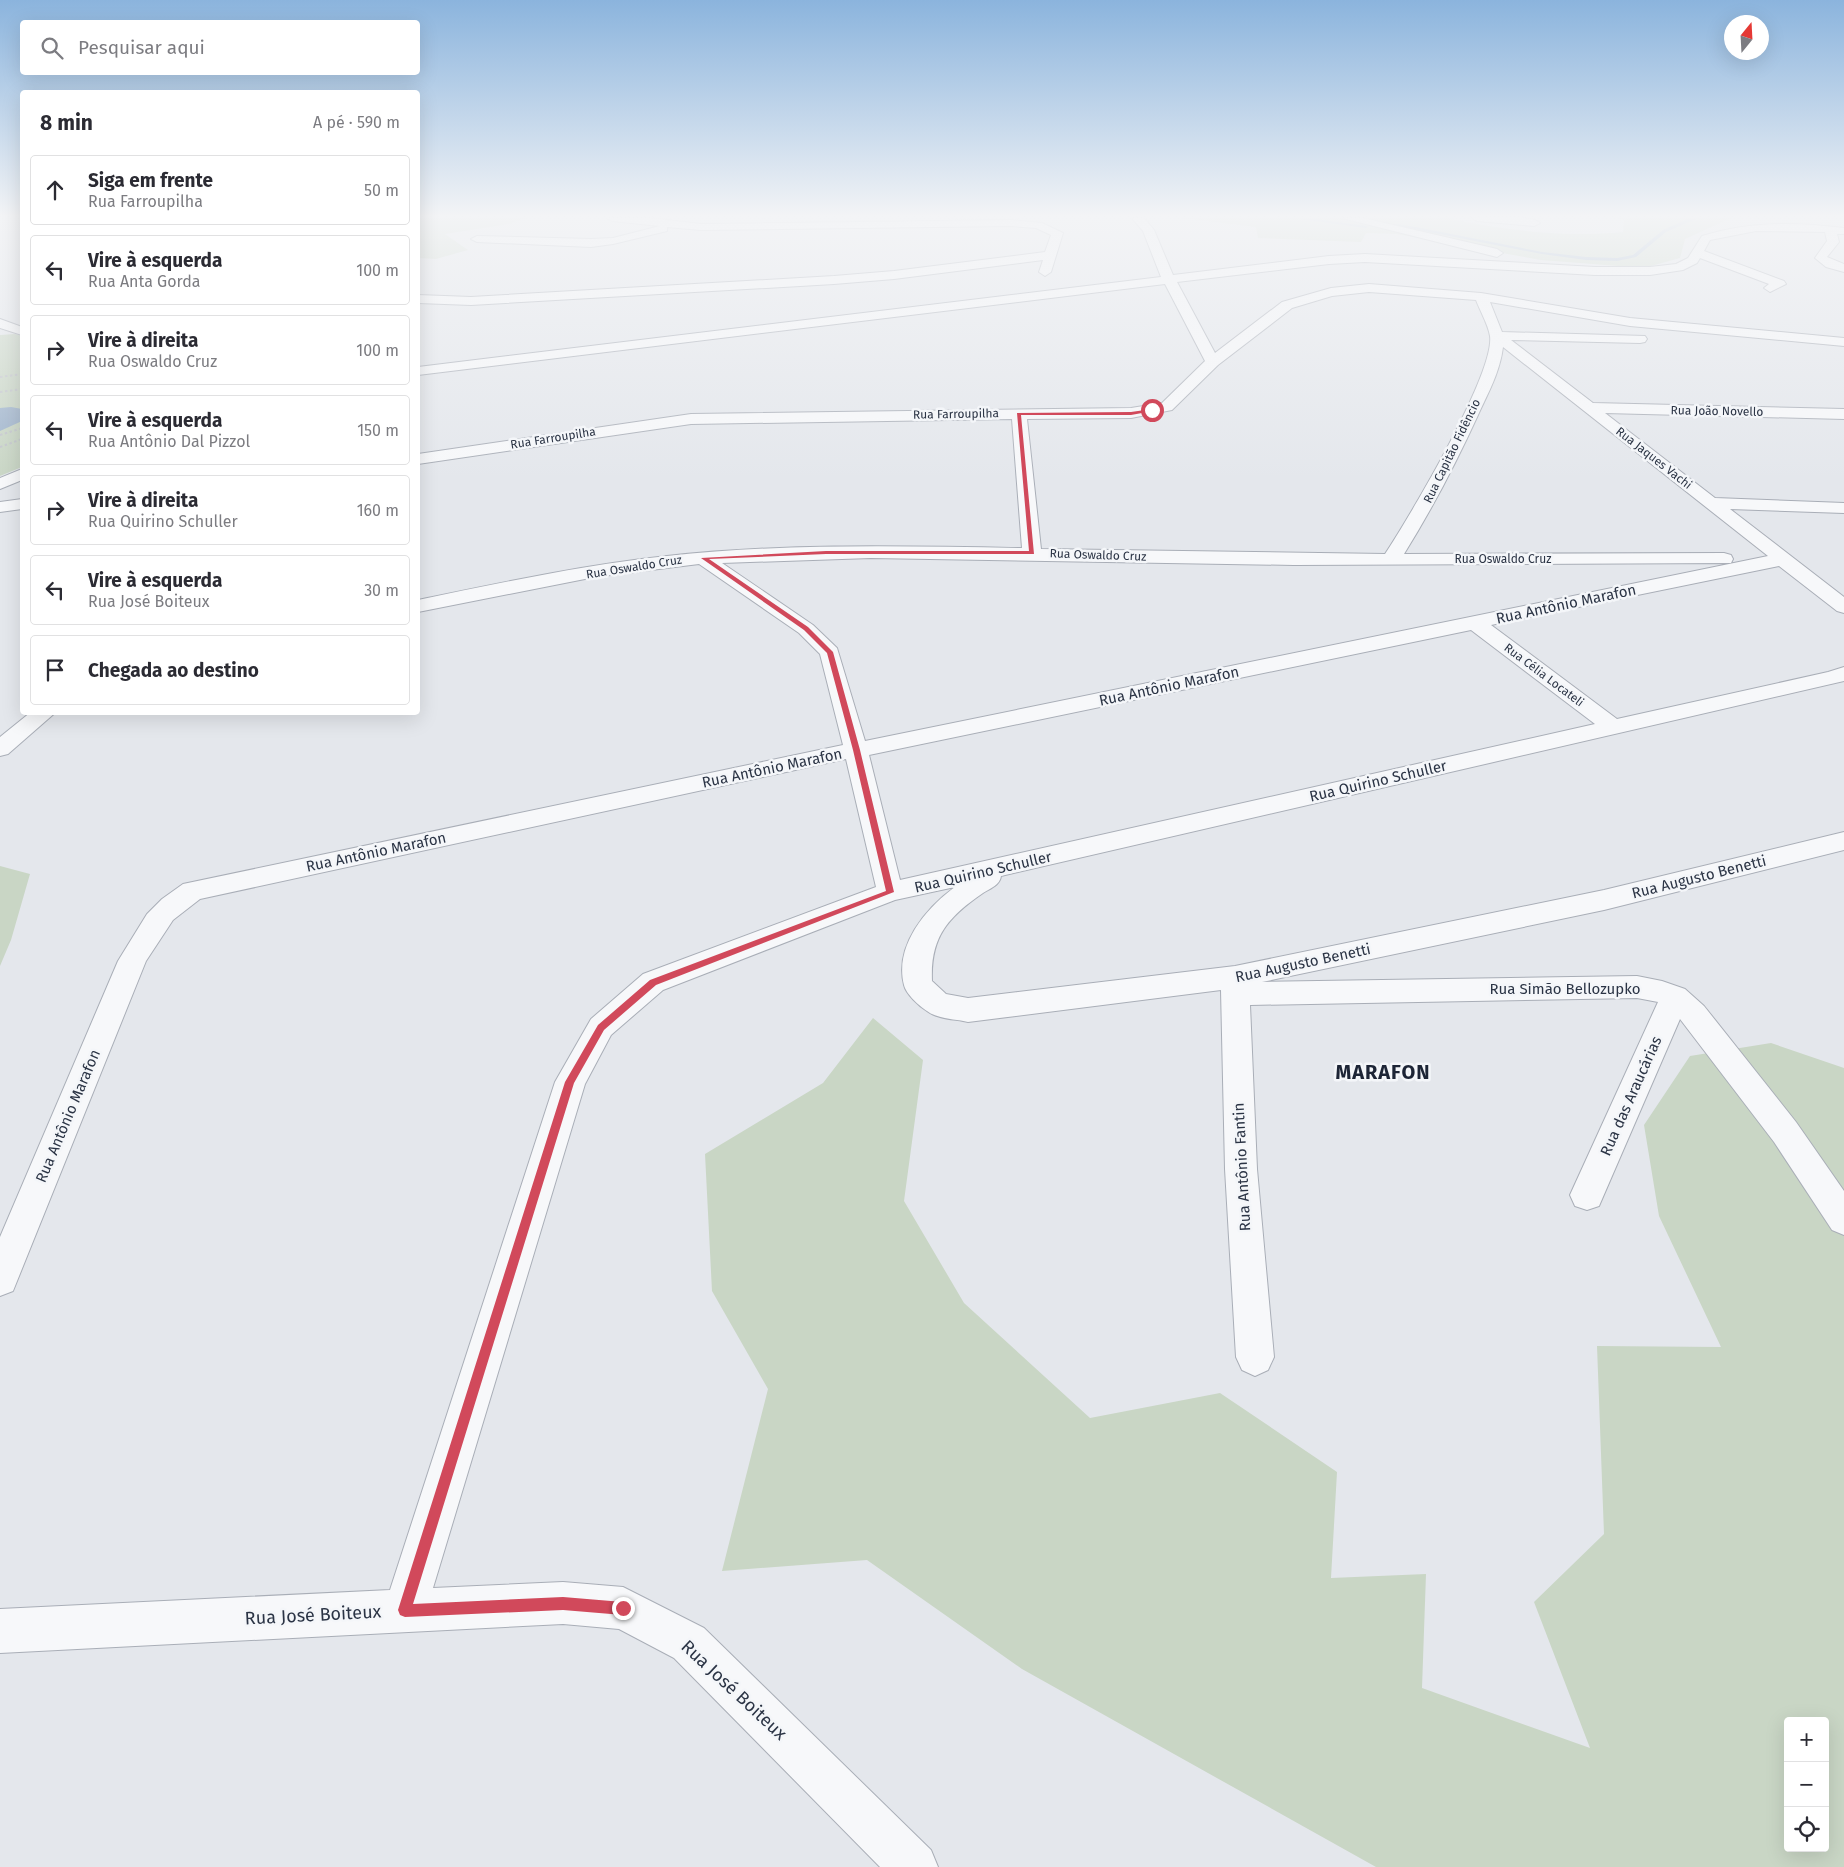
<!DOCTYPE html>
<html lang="pt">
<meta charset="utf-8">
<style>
:root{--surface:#fff;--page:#f2f2f3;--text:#2b2b33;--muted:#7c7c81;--line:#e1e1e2}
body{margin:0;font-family:"Fira Sans",sans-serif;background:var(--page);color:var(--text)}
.controls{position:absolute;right:15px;bottom:15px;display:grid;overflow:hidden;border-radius:5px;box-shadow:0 5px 20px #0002}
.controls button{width:45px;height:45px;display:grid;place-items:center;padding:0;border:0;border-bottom:1px solid var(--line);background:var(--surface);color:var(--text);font:25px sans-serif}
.compass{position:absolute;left:1724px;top:15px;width:45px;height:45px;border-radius:50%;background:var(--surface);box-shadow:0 5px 20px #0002;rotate:18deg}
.stop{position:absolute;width:15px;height:15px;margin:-11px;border:4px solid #d1495b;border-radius:50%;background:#fff}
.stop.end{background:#d1495b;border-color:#fff;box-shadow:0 1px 5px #0008}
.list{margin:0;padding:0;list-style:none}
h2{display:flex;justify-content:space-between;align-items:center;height:65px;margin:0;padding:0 20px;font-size:21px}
h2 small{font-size:16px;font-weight:400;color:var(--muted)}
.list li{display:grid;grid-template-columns:32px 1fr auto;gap:15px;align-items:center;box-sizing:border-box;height:70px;margin:0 10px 10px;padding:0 10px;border:1px solid var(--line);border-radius:5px}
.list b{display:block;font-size:19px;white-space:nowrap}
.list p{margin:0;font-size:16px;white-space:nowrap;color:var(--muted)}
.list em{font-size:16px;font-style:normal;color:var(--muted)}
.icon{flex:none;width:28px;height:28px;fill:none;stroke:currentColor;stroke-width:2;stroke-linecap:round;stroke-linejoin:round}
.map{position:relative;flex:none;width:1844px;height:1867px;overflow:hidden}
.search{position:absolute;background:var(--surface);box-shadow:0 5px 20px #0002;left:20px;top:20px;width:400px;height:55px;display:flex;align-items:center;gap:12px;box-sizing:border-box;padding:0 18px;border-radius:5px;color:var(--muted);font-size:19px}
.panel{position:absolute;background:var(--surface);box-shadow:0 5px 20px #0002;left:20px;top:90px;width:400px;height:625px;border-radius:5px}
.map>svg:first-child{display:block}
</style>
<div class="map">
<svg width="1844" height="1867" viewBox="0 0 1844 1867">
<rect width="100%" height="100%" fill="#e4e7ec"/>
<path fill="#c9d6c5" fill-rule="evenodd" d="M418,218h107l-16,6 -64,10 23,16 -32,9 -18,-1z
M1182,218h265c55,12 120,20 176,14l1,-12 -5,-2h112l-46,21 -5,19 -36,10 -103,-8 -144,-26 -31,-1 -5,9 -103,-4 -2,-11z
M15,334l7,2v131l-22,9v-141z
M0,866l30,8 -19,66 -11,26z
M873,1018l50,42 -19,141 60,102 126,115 130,-25 117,79 -6,106 95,-4 -4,114 168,60 -56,-146 70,-68 -7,-188 124,1 -62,-131 -15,-91 46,-69 81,-13 73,25v799h-468l-354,-198 -155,-109 -145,11 46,-182 -56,-98 -7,-137 118,-71zM1788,1721h37v127h-37z"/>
<path fill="#9fb4cc" d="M11,407l11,2v12l-22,10v-23z"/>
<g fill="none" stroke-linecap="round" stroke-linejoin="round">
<path fill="#9fb4cc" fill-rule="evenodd" d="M1308,218l58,8 2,1 -2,1 -73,-10z
M1690,218h8l-32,14 -30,25 -19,4 -31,-1 -44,-6 -149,-29 2,-1 21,3 126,25 44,5 31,1 16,-3 30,-25z"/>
<g stroke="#a9aeb7" stroke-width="2">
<path id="minor" d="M607,218h43l51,6 310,-4 31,3 21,10 -12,39 -6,4 -6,-4 4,-12 -149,19 -60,5 -363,21 -53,-2v-8l53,2 363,-21 60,-5 151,-19 6,-17 -15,-7 -25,-2 -310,4 -34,-3v4l-54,13 -22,3 -114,-5 -6,-3 6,-3 114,3 22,-1 47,-12 -48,-5z
M1132,218h12l10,12 19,45 156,-19 36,-2 230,13h55l26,-3 12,-6 14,-22c47,-15 94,-14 142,-8v6h-7l2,8 -12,15 17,7v8l-18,-5 -11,-9 12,-17 -2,-9 -69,-1 -46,9 -6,11 80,30 2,3 -16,8 -6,-4 5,-4 -69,-26 -3,5 -14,7 -33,5h-55l-230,-13 -36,2 -152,18 38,71 67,-51 49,-14 38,-4 112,9 149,25 214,20v8l-214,-20 -140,-24 12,30 143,4 2,3 -2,3 -5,1 -129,-3 82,63 251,6v10l-239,-6 110,85 129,5v10l-114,-4 114,88v16l-7,-2 -58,-45 -288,59 126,94 211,-47 16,-5v14l-843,195c-1,9 -10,12 -18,17 -35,24 -53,44 -51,88l14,13 22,4 267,-32 369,-76 240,-58v18l-240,60 -342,72 375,-6 25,5 23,8 19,17 92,116 48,69v44l-12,-5 -58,-88 -94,-123 -81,187 -12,4 -12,-4 -5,-11 88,-193 -21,-4 -387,7 7,164 17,188 -6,13 -13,6 -13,-6 -6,-13 -11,-188 -4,-179 -253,32c-12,-3 -31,-3 -41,-11 -8,-5 -21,-17 -23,-26 -10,-39 22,-77 51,-98l-60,13 -232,90 -52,45 -26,49 -152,504 130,-6 60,5 81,41 227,222 7,17h-58l-206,-209 -55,-29 -56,-5 -563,29v-44l390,-19 165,-508 36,-63 52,-45 233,-87 -30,-128 -646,140 -27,21 -27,41 -133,330 -13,5v-59l118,-276 29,-47 15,-15 21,-15 660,-139 -23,-91 -21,-21 -100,-69 -104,13 -177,35v-12c82,-17 165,-35 249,-44 118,-13 237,-10 355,-8l-10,-129 -321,5 -273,40v-10l273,-40 440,-6 31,-5 43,-42 -40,-77 -747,91v-8l743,-90 -18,-46zM1369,292l107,8c4,11 12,24 14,36 5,37 -81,182 -105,218l-344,-5 -14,-130 104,-1 41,-8 46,-45 74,-57 40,-12zM1503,347l265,209 -903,185 -28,-93 -24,-23 -91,-62 149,-5 423,7 437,-2 2,-4 -2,-4 -7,-2 -320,1c28,-45 52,-91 74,-139 10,-22 22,-43 25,-68zM1471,630l124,94 -695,156 -31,-125z
M1342,218h21l134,31 6,4 -6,4z
M1472,218c14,0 59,-4 68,5l-6,3 -57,-5z
M0,319l22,8v8l-22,-7z
M22,469v11l-22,9v-11z
M22,499v10l-22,3v-10z
M31,712h25l-48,42 -8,2v-19z"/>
</g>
<path stroke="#c2c5cb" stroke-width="2" stroke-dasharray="2.5 2.5" stroke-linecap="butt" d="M0,377l22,-3
M0,392l22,-3
M0,435l22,-7
M0,447l22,-8"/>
<use href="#minor" fill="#f7f8fa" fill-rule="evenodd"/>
</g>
<linearGradient id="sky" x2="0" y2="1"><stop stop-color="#8bb4dd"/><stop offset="0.45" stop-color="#f3f4f6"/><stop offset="1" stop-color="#f3f4f6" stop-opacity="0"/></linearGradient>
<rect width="1844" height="480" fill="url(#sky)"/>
<path fill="#d1495b" d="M1152,409l1,2 -22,4h-110l13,139h-208l-117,5 99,68 25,25 27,98 34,142 -238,93 -52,45 -30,53 -161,521 150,-7 60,5 4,2 2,4 -2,5 -4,2 -60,-5 -158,7 -5,-2 -2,-5 167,-528 33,-57 52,-45 236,-89 -33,-141 -26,-97 -23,-23 -103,-72 125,-7h203l-12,-138 114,-1z"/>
<g text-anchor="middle" stroke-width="5" stroke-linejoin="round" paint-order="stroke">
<g font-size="12" fill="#2b3445" stroke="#f4f6f9">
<text transform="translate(1717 411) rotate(1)" y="4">Rua João Novello</text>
<text transform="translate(956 414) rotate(-1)" y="4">Rua Farroupilha</text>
<text transform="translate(553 438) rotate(-9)" y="4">Rua Farroupilha</text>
<text transform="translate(1452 451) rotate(-64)" y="4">Rua Capitão Fidêncio</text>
<text transform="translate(1654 458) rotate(38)" y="4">Rua Jaques Vachi</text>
<text transform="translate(1098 555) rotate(2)" y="4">Rua Oswaldo Cruz</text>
<text x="1503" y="563">Rua Oswaldo Cruz</text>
<text transform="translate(634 567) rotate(-9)" y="4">Rua Oswaldo Cruz</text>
<text transform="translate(1544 675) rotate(37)" y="4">Rua Célia Locateli</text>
</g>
<g font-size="15" fill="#2b3445" stroke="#f4f6f9">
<text transform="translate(1566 604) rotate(-12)" y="5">Rua Antônio Marafon</text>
<text transform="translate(1169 686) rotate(-12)" y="5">Rua Antônio Marafon</text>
<text transform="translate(772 768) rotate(-12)" y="5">Rua Antônio Marafon</text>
<text transform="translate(1378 781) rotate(-13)" y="5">Rua Quirino Schuller</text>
<text transform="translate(376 852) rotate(-12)" y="5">Rua Antônio Marafon</text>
<text transform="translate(983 872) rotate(-13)" y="5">Rua Quirino Schuller</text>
<text transform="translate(1699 877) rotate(-14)" y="5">Rua Augusto Benetti</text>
<text transform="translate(1303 963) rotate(-12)" y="5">Rua Augusto Benetti</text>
<text x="1565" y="994">Rua Simão Bellozupko</text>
<text transform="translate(1631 1096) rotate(-66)" y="5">Rua das Araucárias</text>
<text transform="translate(68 1116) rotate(-67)" y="5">Rua Antônio Marafon</text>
<text transform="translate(1242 1167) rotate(-93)" y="5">Rua Antônio Fantin</text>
</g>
<g font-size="18" fill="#2b3445" stroke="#f4f6f9">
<text transform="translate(313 1615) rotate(-3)" y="6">Rua José Boiteux</text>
<text transform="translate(734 1690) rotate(43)" y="6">Rua José Boiteux</text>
</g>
<g font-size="20" font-weight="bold" letter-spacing="1" fill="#1d2536" stroke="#f4f6f9">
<text x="1383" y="1079">MARAFON</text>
</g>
</g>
</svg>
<div class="controls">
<button>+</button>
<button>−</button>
<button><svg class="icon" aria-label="locate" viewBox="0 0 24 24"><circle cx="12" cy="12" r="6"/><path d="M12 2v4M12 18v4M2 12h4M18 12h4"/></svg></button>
</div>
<svg class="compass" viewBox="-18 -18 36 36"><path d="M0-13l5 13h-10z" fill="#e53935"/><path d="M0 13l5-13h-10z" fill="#7c7c81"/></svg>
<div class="stop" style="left:1152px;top:410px"></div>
<div class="stop end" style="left:623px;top:1608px"></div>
<div class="search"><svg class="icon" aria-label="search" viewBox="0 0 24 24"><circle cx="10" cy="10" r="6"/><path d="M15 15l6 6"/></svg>Pesquisar aqui</div>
<section class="panel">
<h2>8 min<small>A pé · 590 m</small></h2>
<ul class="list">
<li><svg class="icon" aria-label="ahead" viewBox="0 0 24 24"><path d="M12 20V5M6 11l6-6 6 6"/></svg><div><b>Siga em frente</b><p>Rua Farroupilha</p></div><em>50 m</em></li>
<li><svg class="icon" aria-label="left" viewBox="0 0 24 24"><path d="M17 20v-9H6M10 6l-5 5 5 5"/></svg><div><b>Vire à esquerda</b><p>Rua Anta Gorda</p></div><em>100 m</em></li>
<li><svg class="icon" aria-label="right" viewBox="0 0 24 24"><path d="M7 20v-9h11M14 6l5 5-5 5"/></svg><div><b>Vire à direita</b><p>Rua Oswaldo Cruz</p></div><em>100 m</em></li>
<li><svg class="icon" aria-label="left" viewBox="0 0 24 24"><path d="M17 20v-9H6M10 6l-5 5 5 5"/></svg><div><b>Vire à esquerda</b><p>Rua Antônio Dal Pizzol</p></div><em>150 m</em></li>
<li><svg class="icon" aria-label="right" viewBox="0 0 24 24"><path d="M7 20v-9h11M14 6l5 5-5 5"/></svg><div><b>Vire à direita</b><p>Rua Quirino Schuller</p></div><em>160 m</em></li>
<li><svg class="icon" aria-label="left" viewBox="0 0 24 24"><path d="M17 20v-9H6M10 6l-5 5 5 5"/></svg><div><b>Vire à esquerda</b><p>Rua José Boiteux</p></div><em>30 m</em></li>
<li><svg class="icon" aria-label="arrive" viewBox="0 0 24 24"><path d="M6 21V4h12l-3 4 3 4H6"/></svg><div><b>Chegada ao destino</b></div></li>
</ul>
</section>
</div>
